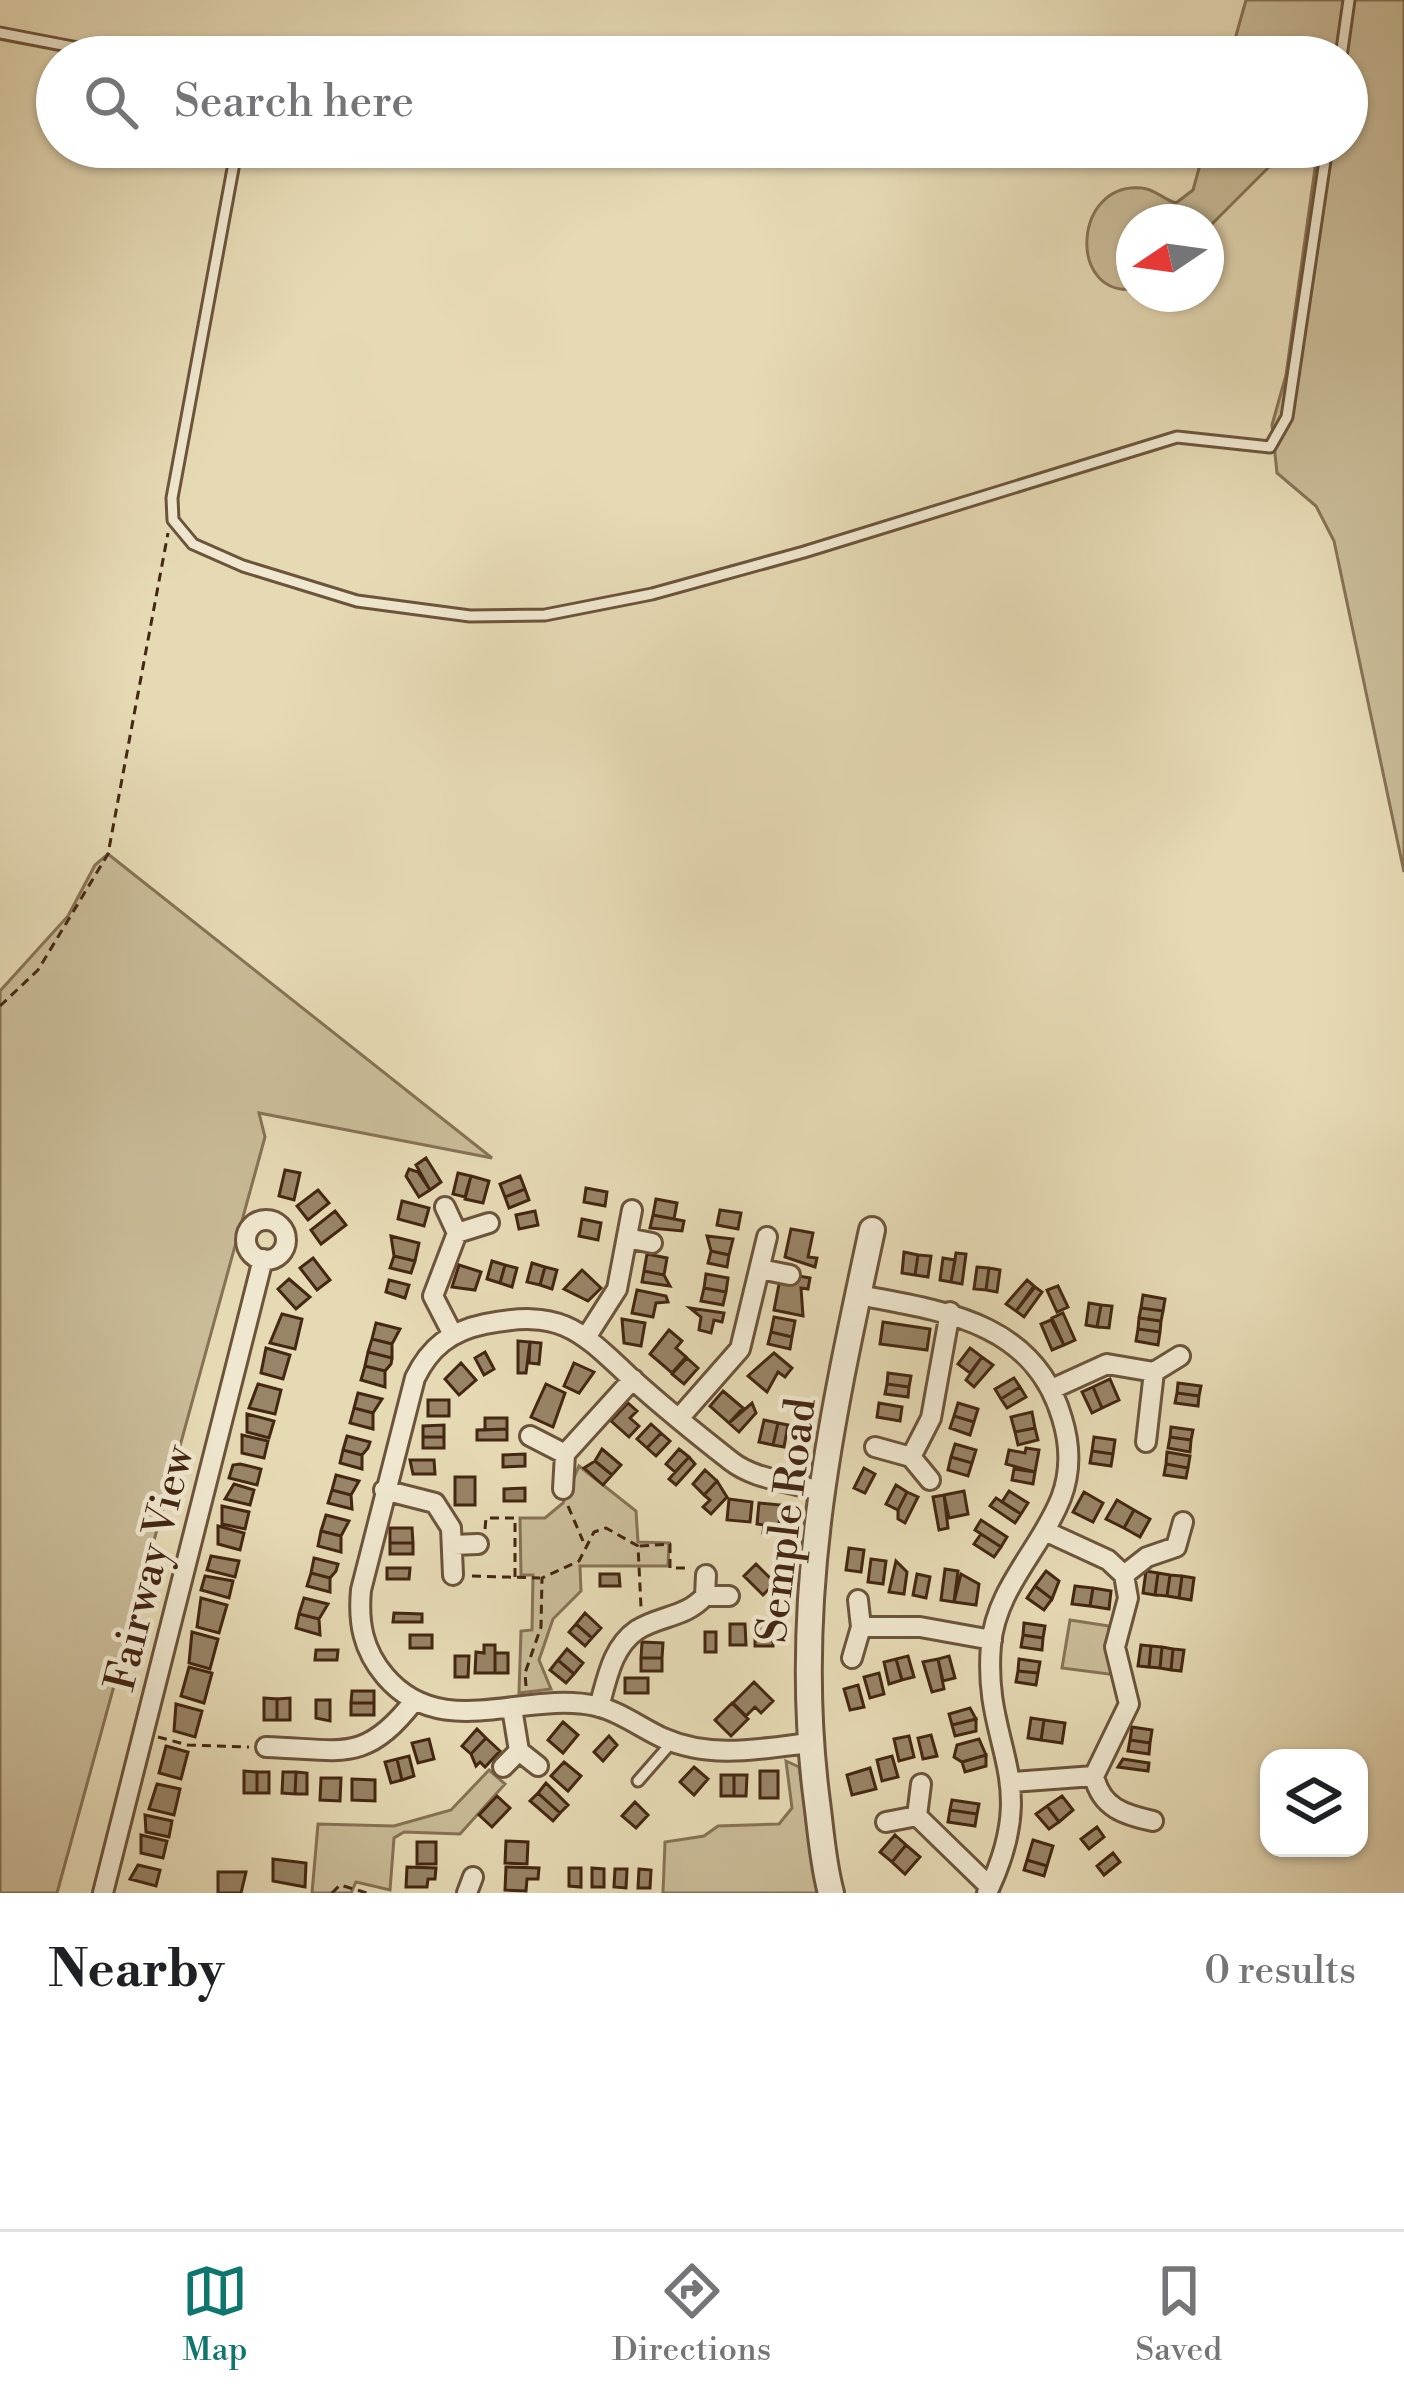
<!DOCTYPE html>
<style>
:root{--surface:#fff;--page:#f6f6f6;--text:#202124;--muted:#757577;--line:#e0e0e0;--accent:#0f766e}
body{margin:0;font-family:"Libre Bodoni",serif;background:var(--page);color:var(--text)}
.controls{position:absolute;right:36px;bottom:36px;display:grid;overflow:hidden;border-radius:24px;box-shadow:0 3px 9px #0004}
.controls button{width:108px;height:108px;display:grid;place-items:center;padding:0;border:0;border-bottom:3px solid var(--line);background:var(--surface);color:var(--text);font:60px sans-serif}
.compass{position:absolute;left:1116px;top:204px;width:108px;height:108px;border-radius:50%;background:var(--surface);box-shadow:0 3px 9px #0004;rotate:257deg}
.list{margin:0;padding:0;list-style:none}
h2{display:flex;justify-content:space-between;align-items:center;height:156px;margin:0;padding:0 48px;font-size:51px}
h2 small{font-size:39px;font-weight:400;color:var(--muted)}
.icon{flex:none;width:66px;height:66px;fill:none;stroke:currentColor;stroke-width:2;stroke-linecap:round;stroke-linejoin:round}
.map{position:relative;flex:none;width:1404px;height:1893px;overflow:hidden}
.search{position:absolute;background:var(--surface);box-shadow:0 3px 9px #0004;left:36px;right:36px;top:36px;height:132px;display:flex;align-items:center;gap:30px;box-sizing:border-box;padding:0 42px;border-radius:66px;color:var(--muted);font-size:45px}
.sheet{height:336px;background:var(--surface)}
nav{display:flex;justify-content:space-around;align-items:center;box-sizing:border-box;height:168px;border-top:3px solid var(--line);background:var(--surface);font-size:33px;color:var(--muted)}
nav a{display:grid;justify-items:center;gap:6px}
nav .on{color:var(--accent)}
.map>svg:first-child{display:block}
</style>
<div class="map">
<svg width="1404" height="1893" viewBox="0 0 1404 1893">
<rect width="100%" height="100%" fill="#e6dab5"/>
<filter id="stains"><feTurbulence type="fractalNoise" baseFrequency=".00167" numOctaves="4"/><feColorMatrix values="0 0 0 0 .2 0 0 0 0 .09 0 0 0 0 .02 0 0 0 .5 -.17"/></filter>
<radialGradient id="worn" r=".72"><stop offset=".6" stop-color="#630" stop-opacity="0"/><stop offset="1" stop-color="#630" stop-opacity=".3"/></radialGradient>
<path fill="#cabc99" stroke="#877256" stroke-width="3" d="M1246,0h158v872l-70,-331 -18,-35 -39,-33 -5,-48 14,-50 32,-228h29v-90h-117z
M1205,147h84l-83,83v-8h-72v67c-67,8 -61,-108 8,-101 13,1 22,12 34,15l17,-13z
M108,854l384,304 -233,-45 6,24 -208,756h-57v-902l68,-75 27,-51z
M579,1466l57,45 2,31 31,1 -1,23h-88l1,25 -28,28 -14,41 12,29 -32,4 2,-62 11,-1 1,-55h-12l-1,-57h25l18,-15z
M1070,1620l39,6 -1,32 8,17 -54,-7z
M786,1761l13,6 20,126h-156l2,-51 39,-6 14,-10 61,-2 13,-16z
M489,1770l16,14 -45,50 -56,-2 -10,6 -4,52 -34,-8 -5,11h-39l6,-69 76,2 57,-16z"/>
<path fill="#988467" stroke="#442712" stroke-width="3" d="M426,1158l15,24 -11,8 -14,-25z
M409,1169l9,3 12,18 -11,7 -13,-21z
M285,1170l15,3 -6,27 -15,-4z
M458,1173l13,3 -6,21 -12,-3z
M471,1176l18,5 -6,22 -18,-4z
M520,1176l5,13 -20,8 -5,-13z
M586,1188l21,4 -2,14 -21,-4z
M525,1189l4,11 -20,8 -4,-11z
M318,1190l11,13 -21,17 -11,-14z
M656,1199l21,4 -3,16 -21,-4z
M402,1201l27,7 -5,18 -26,-7z
M720,1210l21,3 -3,16 -21,-4z
M335,1211l11,14 -25,19 -10,-14z
M535,1211l3,14 -19,4 -3,-14z
M653,1215l31,6 -2,10 -32,-3z
M582,1219l19,4 -3,17 -19,-4z
M791,1229l22,4 -5,24 9,1 -2,9 -30,-10z
M391,1236l28,7 -4,18 -21,-5z
M707,1236l26,3 -4,16 -18,-4z
M711,1251l18,4 -2,12 -19,-4z
M904,1252l14,3 -3,20 -13,-2z
M956,1253l10,1 -4,30 -11,-2z
M647,1254l20,4 -3,17 -20,-4z
M918,1255l13,1 -3,21 -13,-2z
M394,1256l21,5 -4,12 -21,-5z
M313,1258l17,22 -13,10 -17,-22z
M943,1258l12,2 -4,22 -11,-2z
M492,1261l13,4 -5,18 -13,-4z
M532,1263l13,4 -5,18 -13,-3z
M459,1265l22,7 -6,18 -23,-3z
M505,1265l12,3 -5,19 -12,-4z
M545,1267l12,3 -5,19 -12,-4z
M977,1267l12,1 -3,22 -12,-1z
M989,1268l11,2 -3,22 -11,-2z
M582,1270l19,18 -13,13 -24,-12z
M644,1271l20,4 6,11 -28,-4z
M706,1274l22,4 -2,14 -22,-4z
M793,1275l17,3 -2,11 -7,-1 2,28 -29,-6 6,-31z
M289,1279l21,18 -14,12 -18,-20z
M389,1280l20,5 -4,13 -19,-6z
M1027,1280l7,6 -18,25 -10,-7z
M1058,1286l10,21 -11,5 -10,-22z
M1035,1287l7,5 -18,25 -8,-6z
M704,1288l22,4 -3,13 -22,-4z
M637,1290l29,6 2,6 -12,1 -3,14 -21,-4z
M1143,1295l22,4 -2,12 -22,-3z
M1089,1303l12,2 -4,22 -11,-2z
M1101,1305l11,1 -3,22 -12,-1z
M690,1308l34,5 -2,9 -8,-2 -3,13 -12,-3 2,-13z
M1141,1308l22,3 -2,10 -22,-3z
M1063,1313l12,27 -11,5 -12,-27z
M282,1314l20,5 -7,30 -25,-6z
M774,1317l21,4 -3,16 -21,-5z
M1139,1318l22,3 -1,11 -22,-3z
M622,1319l23,4 -4,23 -17,-3z
M1051,1320l13,25 -12,5 -11,-26z
M883,1322l47,7 -3,21 -47,-6z
M376,1323l24,6 -8,15 -20,-5z
M1138,1329l22,3 -2,13 -22,-4z
M669,1330l13,11 -6,7 10,9 -14,16 -22,-19z
M771,1332l21,5 -2,12 -22,-5z
M372,1339l20,5v14l-24,-6z
M518,1341l12,1 -4,31h-8z
M530,1342l11,1 -2,21 -10,-1z
M266,1348l24,7 -7,24 -22,-6z
M970,1348l12,9 -12,16 -12,-9z
M368,1352l24,6 -1,6 -6,7 -20,-5z
M485,1352l9,17 -10,6 -9,-17z
M774,1353l18,15 -7,9 -7,-5 -11,20 -19,-16z
M982,1357l11,8 -19,22 -8,-7z
M687,1358l11,10 -14,16 -12,-10z
M461,1363l15,17 -17,15 -14,-16z
M574,1363l20,9 -15,21 -15,-7z
M365,1366l20,5v16l-24,-7z
M888,1373l23,3 -2,11 -22,-3z
M1014,1378l6,9 -19,12 -6,-10z
M1110,1379l9,21 -17,8 -9,-21z
M1178,1383l23,3 -2,10 -22,-3z
M258,1384l23,6 -6,24 -26,-6z
M546,1384l19,9 -12,34 -22,-10z
M887,1384l22,3 -1,10 -23,-3z
M1020,1387l6,10 -19,11 -6,-9z
M1093,1387l9,21 -10,5 -10,-21z
M723,1391l20,17 -14,15 -19,-17z
M358,1393l24,6 -9,14 -19,-5z
M1177,1393l22,3 -1,10 -23,-3z
M428,1400h21v16h-21z
M628,1403l9,8 -7,7 9,8 -10,11 -18,-16z
M752,1403l4,10 -17,19 -10,-9z
M879,1403l23,4 -2,14 -23,-4z
M958,1403l20,6 -4,13 -20,-6z
M354,1408l19,5v16l-23,-6z
M1032,1412l3,16 -20,4 -4,-15z
M247,1414l27,7 -5,17 -22,-6z
M954,1416l20,6 -4,13 -20,-7z
M485,1418h22v11l-22,1z
M764,1420l14,3 -5,22 -14,-3z
M778,1423l10,2 -4,22 -11,-2z
M651,1424l10,9 -14,15 -10,-9z
M444,1425v12h-21v-11z
M1171,1427l22,3 -2,10 -21,-3z
M1035,1428l3,12 -20,5 -3,-13z
M507,1429v11h-30v-10z
M661,1433l9,8 -14,15 -9,-8z
M242,1435l26,6 -4,17 -22,-5z
M347,1436l23,6 -2,6 -6,7 -19,-5z
M423,1437h21v11h-21z
M1094,1437l21,3 -2,14 -21,-3z
M1170,1437l21,3 -1,12 -22,-4z
M955,1444l21,6 -4,13 -21,-6z
M1026,1448l13,2 -4,22 -29,-8 3,-14 16,3z
M602,1449l19,16 -9,10 -17,-14z
M679,1449l10,8 -14,15 -9,-8z
M343,1450l19,5v14l-22,-6z
M1092,1451l21,3 -2,12 -21,-3z
M1167,1452l23,4 -2,12 -22,-4z
M525,1454v12l-22,1v-12z
M689,1457l6,7 -19,21 -7,-6z
M951,1457l21,6 -4,13 -20,-6z
M410,1460h24l1,14h-22z
M595,1461l17,14 -9,10 -19,-17z
M240,1464l21,5 -4,16 -28,-7 4,-13z
M1166,1464l22,4 -2,10 -22,-3z
M864,1468l11,6 -10,19 -11,-5z
M1014,1469l21,3 -2,12 -21,-4z
M705,1470l12,11 -13,14 -11,-11z
M336,1475l23,6 -8,14 -19,-5z
M455,1477h20v28h-20z
M717,1481l10,16 -16,17 -8,-7 7,-7 -6,-5z
M234,1484l20,6 -4,15 -25,-6z
M896,1485l11,7 -9,18 -12,-6z
M525,1488v13h-21v-12z
M332,1490l19,5 1,14 -24,-6z
M964,1491l4,23 -19,4 -5,-23z
M1009,1491l19,12 -7,11 -19,-12z
M907,1492l11,5 -13,26 -7,-4v-9z
M1084,1492l19,11 -10,19 -20,-10z
M944,1495l4,33 -9,2 -6,-33z
M996,1498l25,16 -6,9 -25,-17z
M729,1499l23,3 -2,20 -23,-2z
M1117,1500l17,10 -10,18 -18,-9z
M759,1503l22,2 -3,29 -15,-1 1,-8 -7,-1z
M222,1506l27,6 -4,17 -23,-5z
M1134,1510l16,9 -10,18 -16,-9z
M326,1515l23,6 -8,15 -20,-5z
M981,1520l26,17 -6,10 -26,-17z
M218,1526l26,7 -4,17 -22,-6z
M390,1528h22l1,15h-23z
M321,1531l20,5v16l-23,-6z
M981,1534l20,13 -7,10 -20,-13z
M390,1543h23v11h-23z
M849,1548l15,2 -3,22 -15,-2z
M211,1556l28,5 -4,16 -28,-7z
M314,1558l24,6 -2,7 -6,7 -19,-5z
M871,1559l15,2 -3,23 -15,-2z
M896,1561l11,11 -3,22 -15,-2z
M756,1564l19,19 -12,12 -19,-19z
M387,1568h23l-1,11h-22z
M945,1569l13,2 -4,31 -13,-2z
M1046,1571l13,10 -7,18 -17,-13z
M1146,1571l12,2 -3,22 -12,-2z
M311,1573l19,5v14l-23,-6z
M1158,1573l12,2 -3,21 -12,-1z
M600,1574h19l1,12h-20z
M917,1574l13,3 -4,21 -13,-3z
M961,1574l18,10 -3,21 -22,-3z
M1170,1575l12,1 -3,22 -12,-2z
M205,1576l28,5 -4,17 -28,-8z
M1182,1576l12,2 -3,22 -12,-2z
M1035,1586l17,13 -8,11 -17,-12z
M1075,1586l18,2 -3,18 -18,-2z
M1093,1588l18,3 -2,18 -19,-3z
M201,1598l26,7 -8,28 -22,-6z
M304,1598l24,6 -9,15 -20,-5z
M394,1613l28,1v8h-29z
M585,1613l16,15 -9,10 -16,-14z
M299,1614l20,5 1,16 -24,-7z
M755,1620h18v26h-18z
M1024,1623l21,3 -2,12 -20,-3z
M576,1624l16,14 -7,8 -16,-14z
M730,1624h15l1,21h-16z
M192,1632l26,7 -8,30 -21,-6z
M705,1632h11v20h-11z
M410,1635h22v13h-22z
M1023,1635l20,3 -1,12 -21,-3z
M642,1642l21,1 -1,15h-21z
M484,1645h11v28h-20l1,-21 8,1z
M1141,1645l10,1 -2,21 -11,-1z
M1151,1646l11,1 -2,21 -11,-1z
M1162,1647l11,2 -2,21 -11,-2z
M567,1649l16,14 -9,11 -16,-14z
M1173,1649l11,1 -3,21 -10,-1z
M316,1650h22l-1,10h-22z
M495,1653h13v20h-13z
M455,1656h14l-1,21h-13z
M908,1656l6,21 -12,3 -6,-21z
M949,1656l6,22 -12,3 -5,-22z
M641,1658h21v13h-21z
M896,1659l6,21 -13,4 -5,-22z
M938,1659l6,30 -12,3 -9,-30z
M1019,1659l21,3 -2,11 -20,-2z
M558,1660l16,14 -8,9 -16,-13z
M189,1667l23,6 -8,30 -23,-7z
M1018,1671l20,2 -2,12 -20,-3z
M879,1673l5,21 -14,4 -6,-21z
M625,1678h23v15h-23z
M754,1682l19,19 -12,12 -6,-6 -9,9 -13,-13z
M858,1685l6,22 -14,3 -6,-21z
M352,1691h22v12h-23z
M264,1698l13,1v21h-13z
M290,1698v22h-13v-21z
M316,1700h14v21l-14,-3z
M351,1703h23v12h-23z
M732,1703l16,16 -17,17 -16,-16z
M176,1704l26,7 -7,26 -21,-6z
M970,1708l6,11 -24,6 -3,-11z
M1031,1718l13,2 -3,20 -13,-2z
M976,1719v12l-21,5 -3,-11z
M1044,1720l21,3 -3,20 -21,-3z
M563,1722l15,13 -15,18 -15,-13z
M1132,1727l20,3 -2,13 -20,-3z
M477,1729l9,9 -15,16 -9,-8z
M931,1735l6,21 -14,3 -5,-21z
M609,1736l8,9 -14,16 -9,-9z
M909,1736l5,21 -15,4 -5,-22z
M486,1738l14,13 -15,16 -5,-5 -4,4 -5,-12z
M429,1739l5,20 -16,4 -6,-20z
M979,1739l7,16 -24,7 -8,-5 3,-12z
M1130,1740l20,3 -1,11 -21,-3z
M166,1746l22,6 -7,27 -22,-6z
M986,1755v11l-21,6 -3,-10z
M409,1756l5,20 -12,4 -5,-21z
M892,1756l6,21 -16,4 -5,-21z
M397,1759l5,21 -11,3 -6,-21z
M1123,1759l26,4 -1,8 -30,-4z
M564,1762l17,14 -13,15 -17,-15z
M694,1767l14,12 -14,16 -14,-13z
M870,1768l6,21 -24,6 -5,-20z
M244,1771l13,1v21h-13z
M760,1771h18v27h-18z
M257,1772h12v21h-12z
M283,1772h13l-1,22 -13,-1z
M296,1772l11,1v21h-12z
M721,1775h13v21h-13z
M734,1775h13l-1,21h-12z
M321,1778h20l-1,23 -20,-1z
M352,1779l23,1v21l-23,-1z
M546,1783l22,22 -8,8 -22,-20z
M157,1784l23,5 -6,26 -25,-6z
M538,1793l22,20 -7,8 -23,-20z
M497,1796l13,12 -18,19 -13,-12z
M1062,1796l11,14 -14,12 -12,-16z
M952,1800l27,4 -2,10 -27,-4z
M635,1802l13,13 -12,13 -14,-12z
M1047,1806l12,16 -10,7 -13,-15z
M950,1810l27,4 -2,12 -27,-4z
M145,1815l27,6 -3,16 -23,-5z
M1097,1827l7,10 -15,12 -8,-10z
M141,1835l26,6 -4,17 -22,-5z
M895,1835l11,10 -14,17 -12,-10z
M1033,1840l20,6 -6,20 -20,-6z
M506,1841l22,1 -1,22 -22,-1z
M417,1842h19v22h-19z
M906,1845l14,12 -15,17 -13,-12z
M1113,1853l7,9 -16,13 -7,-9z
M273,1859l33,4 -1,24 -32,-6z
M1027,1860l20,6 -3,10 -20,-6z
M138,1865l22,5 -4,16 -26,-7z
M407,1867l29,1 -1,11h-7l-1,8h-21z
M506,1867l33,1 -1,11h-11l-1,12 -21,-1z
M569,1868h12v19l-12,-1z
M592,1868l12,1v18h-12z
M615,1869h12l-1,19 -12,-1z
M639,1869l12,1 -1,18h-12z
M218,1872h28l-5,21h-23z"/>
<g fill="none" stroke-linecap="round" stroke-linejoin="round">
<g stroke="#6c543b" stroke-width="15">
<path id="service" d="M0,33l125,24
M1341,57l8,-57
M237,147l-65,351 1,22 20,24 50,22 114,35 113,15 75,-1 107,-21 152,-42 373,-115 93,10 17,-30 40,-270
M638,1781l35,-40"/>
</g>
<g stroke="#6c543b" stroke-width="24">
<path id="minor" d="M445,1207l12,26 32,-10
M246 1240a20 20 0 1 1 40 0a20 20 0 1 1-40 0Z
M627,1238l25,5
M760,1269l30,6
M858,1295c86,16 176,27 204,123 8,26 9,54 -1,80 -20,51 -65,90 -70,147 -9,103 52,132 -4,248
M452,1333l-19,-37 24,-63
M587,1336l30,-47 15,-79
M1052,1389l55,-25 47,8 26,-16
M681,1416l59,-67 27,-112
M530,1436l35,18 -2,35
M1146,1442l8,-70
M875,1447l36,10 19,23
M565,1454l68,-75
M911,1457l20,-39 19,-106
M384,1490l51,13 16,25 2,47
M1045,1531l63,29 16,15 23,-18 29,-10 7,-25
M453,1545l25,-1
M706,1575l-1,21h24
M1124,1575l4,23 -13,49 14,57 -35,72c7,32 31,39 59,45
M861,1627h59l72,13
M852,1658l9,-31 -3,-27
M599,1707c8,-28 13,-60 38,-77 24,-15 48,-12 68,-34
M512,1708l7,43
M809,1743c-49,6 -99,16 -146,-5 -22,-10 -42,-26 -67,-32 -72,-16 -154,37 -211,-30 -22,-26 -27,-53 -24,-86l54,-212c15,-31 36,-47 70,-54 76,-15 94,5 146,54 30,27 68,58 100,83 24,19 59,20 87,30
M266,1747c75,2 98,18 148,-46
M503,1767l16,-16 19,15
M1013,1782l81,-6
M917,1816l73,71
M886,1822l31,-6 4,-32
M103,1893l160,-634
M467,1893l6,-16"/>
</g>
<g stroke="#6c543b" stroke-width="30">
<path id="tertiary" d="M831,1893c-8,-29 -10,-61 -14,-91 -26,-200 13,-377 55,-572"/>
</g>
<path stroke="#442712" stroke-width="3" stroke-dasharray="9 6" stroke-linecap="butt" d="M0,1006l38,-36 70,-116 60,-321
M568,1506l15,35
M485,1529l1,-11h29v60
M640,1546l30,-2v24h21
M472,1576l68,2
M526,1686l-1,-13 16,-46 1,-49 37,-17 15,-29 12,-4 32,18 3,61
M158,1737l30,8 61,2
M332,1893l8,-8 27,8"/>
<use href="#service" stroke="#efe7cf" stroke-width="9"/>
<use href="#minor" stroke="#efe7cf" stroke-width="18"/>
<use href="#tertiary" stroke="#efe7cf" stroke-width="24"/>
</g>
<g text-anchor="middle" stroke-width="9" stroke-linejoin="round" paint-order="stroke">
<g font-size="42" fill="#442712" stroke="#efe7cf">
<text transform="translate(785 1520) rotate(-83)" y="15">Semple Road</text>
<text transform="translate(148 1568) rotate(-76)" y="15">Fairway View</text>
</g>
</g>
<rect width="100%" height="100%" filter="url(#stains)"/>
<rect width="100%" height="100%" fill="url(#worn)"/>
</svg>
<div class="controls">
<button><svg class="icon" aria-label="layers" viewBox="0 0 24 24"><path d="M12 4l9 5-9 5-9-5zM3 14l9 5 9-5"/></svg></button>
</div>
<svg class="compass" viewBox="-18 -18 36 36"><path d="M0-13l5 13h-10z" fill="#e53935"/><path d="M0 13l5-13h-10z" fill="#757577"/></svg>
<div class="search"><svg class="icon" aria-label="search" viewBox="0 0 24 24"><circle cx="10" cy="10" r="6"/><path d="M15 15l6 6"/></svg>Search here</div>
</div>
<section class="sheet">
<h2>Nearby<small>0 results</small></h2>
<ul class="list">
</ul>
</section>
<nav>
<a class="on"><svg class="icon" aria-label="map" viewBox="0 0 24 24"><path d="M3 6l6-2 6 2 6-2v14l-6 2-6-2-6 2zM9 4v14M15 6v14"/></svg>Map</a>
<a><svg class="icon" aria-label="directions" viewBox="0 0 24 24"><path d="M12 3l9 9-9 9-9-9zM9 14v-3h6M13 9l2 2-2 2"/></svg>Directions</a>
<a><svg class="icon" aria-label="saved" viewBox="0 0 24 24"><path d="M7 4h10v16l-5-4-5 4z"/></svg>Saved</a>
</nav>
